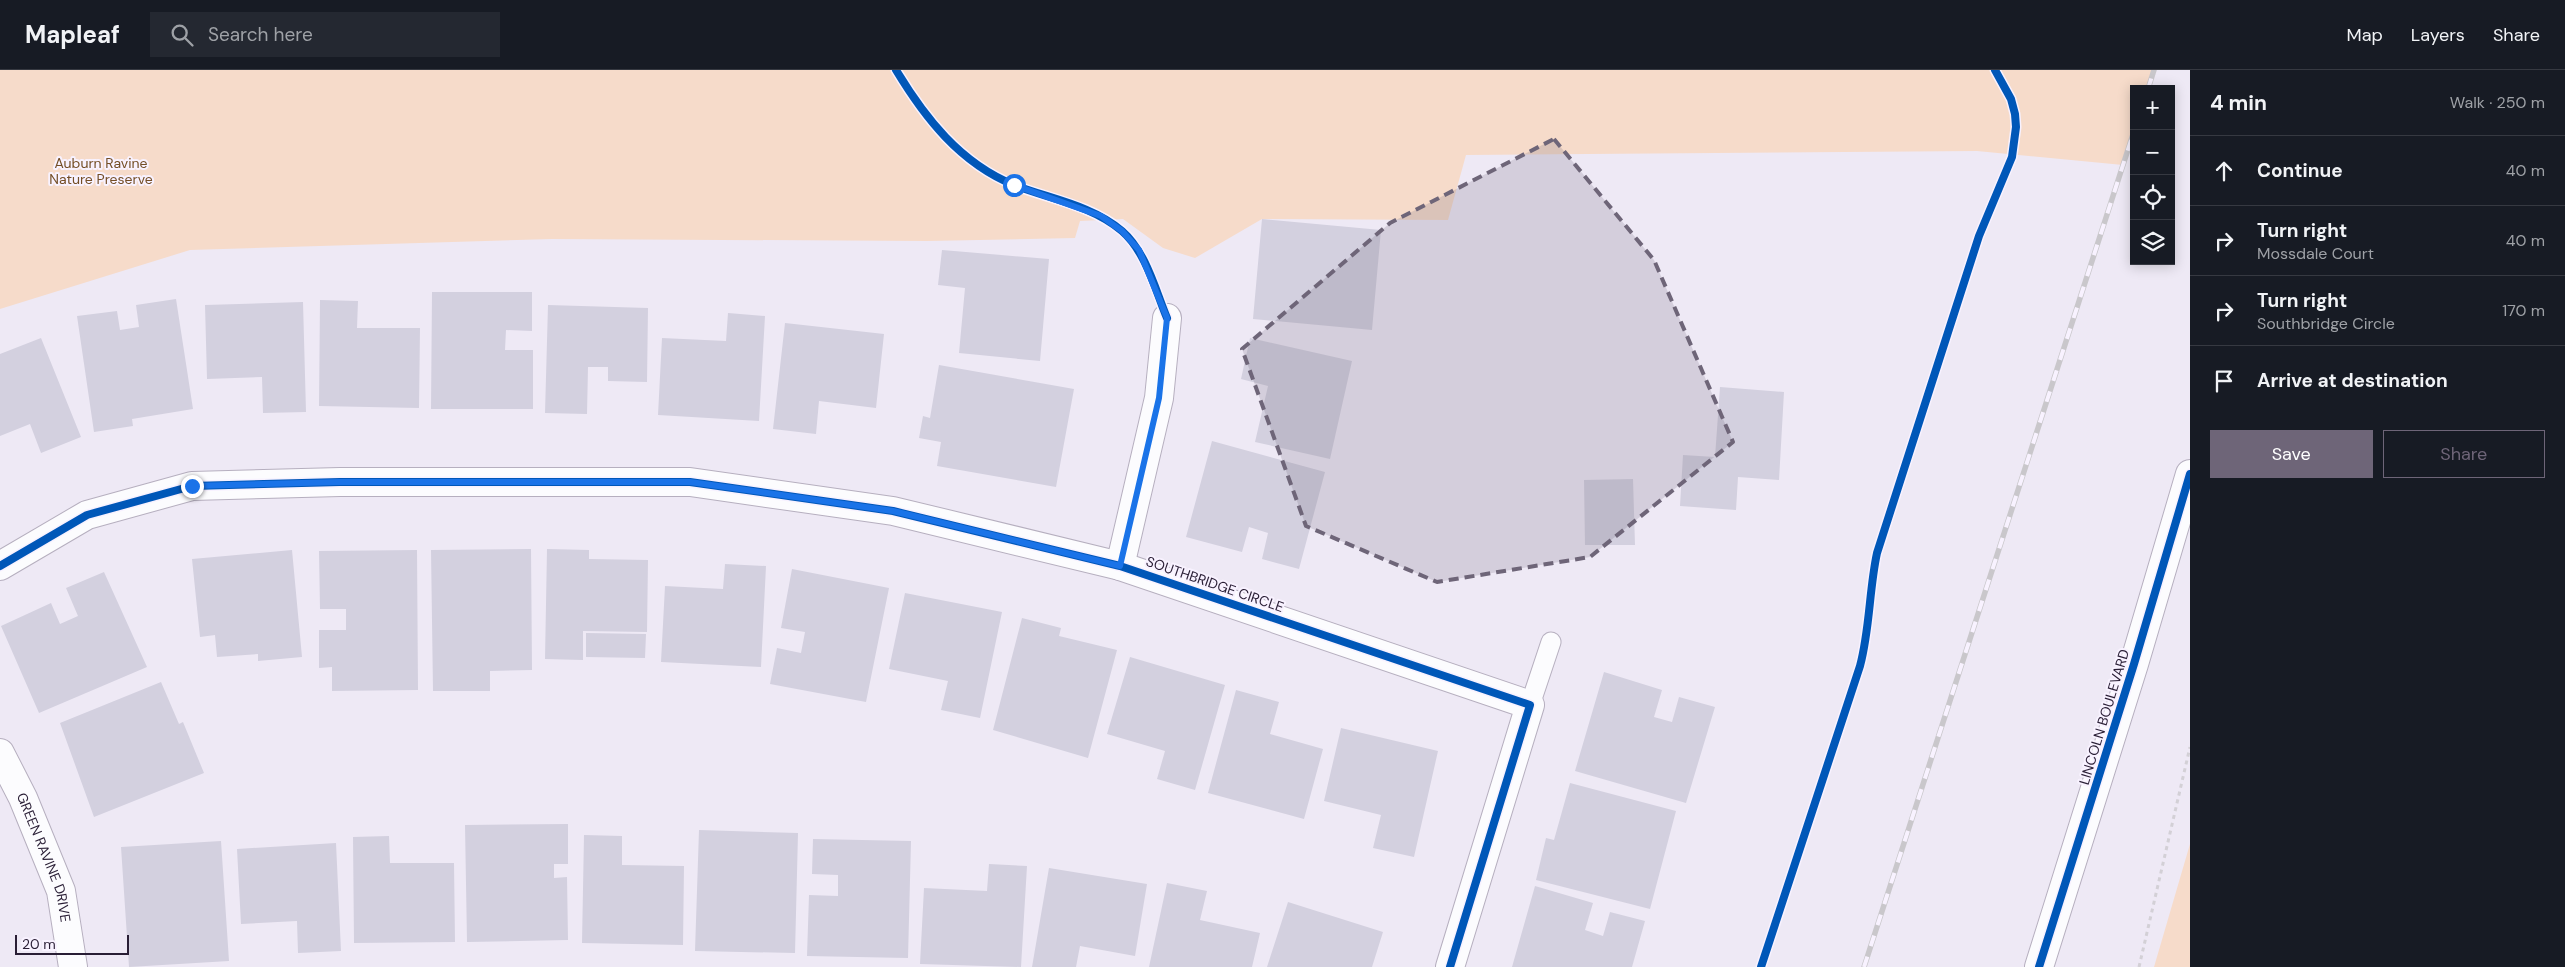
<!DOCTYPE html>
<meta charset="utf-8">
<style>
:root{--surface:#171b24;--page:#242831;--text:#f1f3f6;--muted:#9ea1a6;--line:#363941;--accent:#6e6578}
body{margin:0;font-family:"DM Sans",sans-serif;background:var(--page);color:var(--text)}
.controls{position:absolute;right:15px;top:15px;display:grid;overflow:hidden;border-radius:0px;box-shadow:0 2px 12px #0003}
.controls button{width:45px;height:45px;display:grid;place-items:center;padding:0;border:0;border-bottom:1px solid var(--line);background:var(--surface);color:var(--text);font:25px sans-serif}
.scale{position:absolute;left:15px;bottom:12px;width:114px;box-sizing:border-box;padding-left:5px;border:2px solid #291e35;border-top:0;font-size:14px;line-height:18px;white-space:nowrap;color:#291e35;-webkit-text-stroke:4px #f8f2ff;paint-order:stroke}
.stop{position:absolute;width:15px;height:15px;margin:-11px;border:4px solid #1a73e8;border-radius:50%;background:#fff}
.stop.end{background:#1a73e8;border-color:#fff;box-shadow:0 1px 5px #0008}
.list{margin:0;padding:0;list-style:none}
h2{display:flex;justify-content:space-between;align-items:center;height:65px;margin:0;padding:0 20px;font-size:21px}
h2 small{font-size:16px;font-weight:400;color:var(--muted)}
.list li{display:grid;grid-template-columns:32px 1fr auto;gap:15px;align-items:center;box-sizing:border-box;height:70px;padding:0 20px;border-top:1px solid var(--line)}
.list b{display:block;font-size:19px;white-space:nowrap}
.list p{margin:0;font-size:16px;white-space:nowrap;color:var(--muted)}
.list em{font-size:16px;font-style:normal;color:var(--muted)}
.actions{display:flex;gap:10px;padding:15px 20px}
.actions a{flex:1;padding:11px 0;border:1px solid var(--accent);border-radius:0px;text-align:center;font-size:18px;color:var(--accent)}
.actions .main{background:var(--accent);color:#fff}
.icon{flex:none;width:28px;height:28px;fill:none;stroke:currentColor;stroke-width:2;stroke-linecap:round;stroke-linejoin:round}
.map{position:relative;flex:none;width:2190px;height:897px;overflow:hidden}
header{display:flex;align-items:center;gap:30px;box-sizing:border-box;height:70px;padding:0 25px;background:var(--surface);border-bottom:1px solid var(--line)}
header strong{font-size:24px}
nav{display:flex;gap:28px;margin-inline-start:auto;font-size:18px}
.search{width:350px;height:45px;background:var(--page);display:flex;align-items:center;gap:12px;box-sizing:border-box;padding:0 18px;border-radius:0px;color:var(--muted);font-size:19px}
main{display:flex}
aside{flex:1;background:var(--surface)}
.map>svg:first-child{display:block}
</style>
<header>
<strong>Mapleaf</strong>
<div class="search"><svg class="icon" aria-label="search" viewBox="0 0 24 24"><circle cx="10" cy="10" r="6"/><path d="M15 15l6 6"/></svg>Search here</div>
<nav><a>Map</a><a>Layers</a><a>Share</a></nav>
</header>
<main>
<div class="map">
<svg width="2190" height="897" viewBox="0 0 2190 897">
<rect width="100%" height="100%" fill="#eee9f5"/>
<path fill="#f6dbca" d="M0,0h2153l-6,19h-13v41l-11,35 -146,-14 -511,4 -18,65 -186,-1 -67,39 -32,-10 -40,-29 -43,2 -5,17 -148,3 -375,-2 -362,11 -190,59z
M2190,774v123h-36z"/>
<path fill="#d3d0df" d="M1262,149l119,11 -9,100 -119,-11z
M942,180l107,9 -9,102 -81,-8 6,-65 -27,-3z
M432,222h100v39l-26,-1 -1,20h28v59h-102z
M176,229l17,110 -61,10 1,7 -39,6 -17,-116 40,-5 3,19 19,-3 -3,-22z
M320,230l38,1 -1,27h63l-1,80 -100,-2z
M303,232l3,110 -43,1 -1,-36 -55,2 -2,-74z
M548,235l100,3 -1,74 -39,-1v-14h-20l-1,47 -42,-1z
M728,243l37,3 -6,105 -101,-6 4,-77 64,3z
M785,253l99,11 -8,74 -57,-7 -3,33 -43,-5z
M41,268l40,99 -40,16 -11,-29 -30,12v-82z
M1250,268l102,23 -22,98 -75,-17 13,-56 -27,-7z
M939,295l135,24 -18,98 -119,-21 4,-24 -22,-4 4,-22 7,2z
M1720,317l64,5 -5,88 -41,-3 -2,33 -56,-4 3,-51 32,2z
M1212,371l113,31 -26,97 -37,-10 6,-26 -19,-6 -7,25 -56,-15z
M1633,409l2,66h-50l-1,-65z
M531,479l1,121 -42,1v20h-57l-2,-141z
M547,479l42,1v9l59,1 -1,72 -64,-1v29l-38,-1z
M292,480l10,107 -44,4v-7l-41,3 -2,-22 -15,2 -8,-78z
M417,480l1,140 -86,1v-24l-13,1v-38h27v-21h-26l-1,-58z
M725,494l41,2 -5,101 -100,-5 4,-76 58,3z
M792,499l97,19 -23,114 -96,-18 7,-36 24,5 4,-21 -24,-4z
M104,502l43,95 -108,46 -38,-87 50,-23 9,21 18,-8 -12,-28z
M905,523l97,19 -22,106 -39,-8 7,-29 -59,-12z
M1022,548l39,10 -2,8 58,14 -29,108 -95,-28z
M586,563l60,1 -1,24 -59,-1z
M1130,587l95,28 -30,105 -38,-11 8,-28 -58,-17z
M1604,602l58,18 -8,27 18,5 7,-25 36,10 -29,96 -111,-32z
M161,612l18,42 4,-2 21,51 -110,44 -34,-94z
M1236,620l43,12 -9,32 53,15 -19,70 -96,-26z
M1341,658l97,23 -24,106 -41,-9 8,-33 -57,-14z
M1570,713l106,28 -26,98 -114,-29 10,-42 8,2z
M568,754v40h-14v14l13,-1 1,63 -101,2 -2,-117z
M699,760l99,3 -3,120 -100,-2z
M584,765l38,1v29l62,1 -1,79 -101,-2z
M389,766l1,27h64l1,79 -101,1 -1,-106z
M813,769l98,2 -3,117 -101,-2 2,-61 29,1v-21l-26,-1z
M221,771l8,120 -100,6 -8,-120z
M336,773l5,108 -43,2 -1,-32 -56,3 -4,-75z
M989,794l38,2 -6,101 -101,-3 4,-76 63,3z
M1049,798l98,16 -12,72 -55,-10 -4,21h-44z
M1167,813l40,8 -7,29 60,13 -8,34h-103z
M1535,816l58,17 -8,27 18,6 7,-24 35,9 -13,46h-120z
M1288,832l95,30 -11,35h-105z"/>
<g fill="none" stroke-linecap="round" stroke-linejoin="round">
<g stroke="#b6afbf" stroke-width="21">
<path id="lane" d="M1530,635l21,-63"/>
</g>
<g stroke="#b6afbf" stroke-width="30">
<g id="street">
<path d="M0,496l87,-51 105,-29 148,-4h350l203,29 227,55 410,139 -80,262"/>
<path d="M1120,496l39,-168 8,-80"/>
<path id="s1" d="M0,683l23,45 38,93 12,76"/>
</g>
</g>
<g stroke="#b6afbf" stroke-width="30">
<path id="primary" d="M2039,897l95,-303 56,-190"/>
</g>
<path stroke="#d3d0d6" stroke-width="3" stroke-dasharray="4 4" stroke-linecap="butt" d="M2139,897l51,-220"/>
<use href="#lane" stroke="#fcfcfe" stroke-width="19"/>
<use href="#street" stroke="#fcfcfe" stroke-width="28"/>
<use href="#primary" stroke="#fcfcfe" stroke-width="28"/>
<g stroke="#c9c7cb" stroke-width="5.5">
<path id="rail" d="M2148,19l6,-19
M1864,897l270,-836"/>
</g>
<use href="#rail" stroke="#f8f2ff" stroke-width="4" stroke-dasharray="11" stroke-linecap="butt"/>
<g stroke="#f8f2ff" stroke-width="11">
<path id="cycleway" d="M896,0c29,48 64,93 118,115 36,14 77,20 108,46 24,21 33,58 45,87
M0,496l87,-51 105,-29 148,-4h350l203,29 227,55 410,139 -80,262
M1761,897l99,-301c10,-37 9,-76 17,-113l102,-317 33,-79 4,-30 -1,-13 -4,-15 -16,-29
M2039,897l95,-303 56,-190"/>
</g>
<use href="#cycleway" stroke="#0057b8" stroke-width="8"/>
</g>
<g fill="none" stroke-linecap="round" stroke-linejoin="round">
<path stroke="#1a73e8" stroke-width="6" d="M192,416l148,-4h350l203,29 227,55 39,-168 8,-80 -28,-68 -17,-19 -21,-15 -87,-31"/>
</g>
<path fill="#6e6578" fill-opacity="0.2" stroke="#6e6578" stroke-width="4" stroke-dasharray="10 6" stroke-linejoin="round" d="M1554,69l100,121 79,182 -143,115 -153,25 -131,-56 -64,-177 148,-126z"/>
<g text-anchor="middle" stroke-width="4" stroke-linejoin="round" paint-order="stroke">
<g font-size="14" fill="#744e26" stroke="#f8f2ff">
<text x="101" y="98">Auburn Ravine<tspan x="101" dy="16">Nature Preserve</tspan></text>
</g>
<g font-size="14" fill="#291e35" stroke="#f8f2ff">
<text transform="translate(1215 514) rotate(19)" y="5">SOUTHBRIDGE CIRCLE</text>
<text transform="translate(2104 647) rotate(-73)" y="5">LINCOLN BOULEVARD</text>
<text dy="5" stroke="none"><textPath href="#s1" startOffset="114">GREEN RAVINE DRIVE</textPath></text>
</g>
</g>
</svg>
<div class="controls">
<button>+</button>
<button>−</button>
<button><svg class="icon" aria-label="locate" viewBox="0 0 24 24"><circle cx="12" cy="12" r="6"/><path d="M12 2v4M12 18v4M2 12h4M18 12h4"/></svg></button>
<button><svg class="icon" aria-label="layers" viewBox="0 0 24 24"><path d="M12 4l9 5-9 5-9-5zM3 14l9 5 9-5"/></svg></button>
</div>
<div class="scale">20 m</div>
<div class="stop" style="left:1014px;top:115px"></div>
<div class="stop end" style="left:192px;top:416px"></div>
</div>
<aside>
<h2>4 min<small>Walk · 250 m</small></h2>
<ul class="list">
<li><svg class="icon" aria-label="ahead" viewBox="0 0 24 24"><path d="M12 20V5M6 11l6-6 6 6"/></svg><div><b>Continue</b></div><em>40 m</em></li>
<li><svg class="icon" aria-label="right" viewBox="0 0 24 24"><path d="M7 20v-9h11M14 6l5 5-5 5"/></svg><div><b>Turn right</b><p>Mossdale Court</p></div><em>40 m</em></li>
<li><svg class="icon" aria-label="right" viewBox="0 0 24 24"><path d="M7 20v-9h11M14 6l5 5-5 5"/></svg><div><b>Turn right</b><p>Southbridge Circle</p></div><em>170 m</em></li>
<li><svg class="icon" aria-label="arrive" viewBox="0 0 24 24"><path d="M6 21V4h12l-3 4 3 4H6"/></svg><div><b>Arrive at destination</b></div></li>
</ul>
<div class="actions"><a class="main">Save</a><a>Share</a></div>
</aside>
</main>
